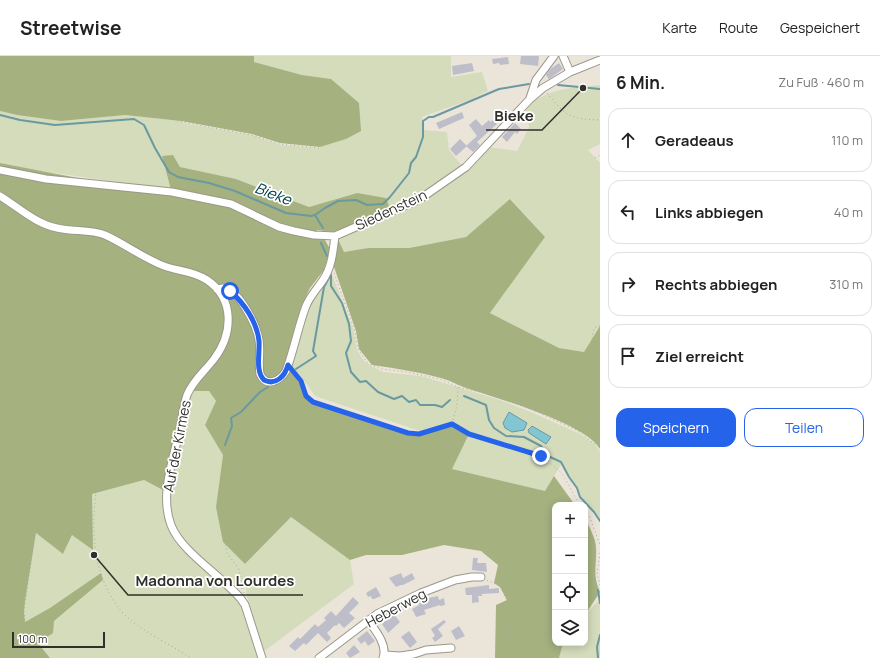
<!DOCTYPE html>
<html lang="de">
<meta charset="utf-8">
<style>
:root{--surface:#fff;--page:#f6f6f6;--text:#222;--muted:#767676;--line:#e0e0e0;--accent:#2563eb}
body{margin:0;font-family:Manrope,sans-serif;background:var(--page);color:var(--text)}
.controls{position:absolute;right:12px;bottom:12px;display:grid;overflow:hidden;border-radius:8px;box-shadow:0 2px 10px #0003}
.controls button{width:36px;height:36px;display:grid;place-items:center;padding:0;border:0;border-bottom:1px solid var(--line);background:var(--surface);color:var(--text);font:20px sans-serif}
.scale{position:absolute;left:12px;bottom:10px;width:93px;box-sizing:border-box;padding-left:4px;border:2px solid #312f2a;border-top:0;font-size:11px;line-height:14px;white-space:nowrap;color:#312f2a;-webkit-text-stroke:3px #fff;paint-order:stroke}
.stop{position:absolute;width:12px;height:12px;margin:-9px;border:3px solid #2563eb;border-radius:50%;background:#fff}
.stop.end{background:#2563eb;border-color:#fff;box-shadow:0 1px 4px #0008}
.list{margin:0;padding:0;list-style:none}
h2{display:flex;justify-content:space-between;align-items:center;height:52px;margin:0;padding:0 16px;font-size:17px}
h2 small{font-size:13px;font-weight:400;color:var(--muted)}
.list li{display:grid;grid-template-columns:26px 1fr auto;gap:12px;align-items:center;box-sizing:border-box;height:64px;margin:0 8px 8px;padding:0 8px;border:1px solid var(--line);border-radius:12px}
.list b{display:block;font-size:15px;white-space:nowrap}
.list em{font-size:13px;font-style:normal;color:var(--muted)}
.actions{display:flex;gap:8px;padding:12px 16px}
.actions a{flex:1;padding:9px 0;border:1px solid var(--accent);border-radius:12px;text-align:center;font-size:14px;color:var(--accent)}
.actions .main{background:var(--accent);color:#fff}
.icon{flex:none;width:22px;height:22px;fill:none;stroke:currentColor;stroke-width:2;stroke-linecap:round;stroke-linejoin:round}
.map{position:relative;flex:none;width:600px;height:602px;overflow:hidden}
header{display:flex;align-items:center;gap:24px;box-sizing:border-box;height:56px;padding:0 20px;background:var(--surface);border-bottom:1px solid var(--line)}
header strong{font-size:19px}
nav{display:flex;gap:22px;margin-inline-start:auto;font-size:14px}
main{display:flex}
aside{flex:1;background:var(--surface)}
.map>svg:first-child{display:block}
</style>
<header>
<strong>Streetwise</strong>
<nav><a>Karte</a><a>Route</a><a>Gespeichert</a></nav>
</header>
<main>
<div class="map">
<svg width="600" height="602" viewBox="0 0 600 602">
<rect width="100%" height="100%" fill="#ebe5d9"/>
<path fill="#d4dcbc" d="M254,0h197v21l31,-5 6,19 -16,8 -50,18 2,13 23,2 2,18 13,16 -42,30 -30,13 -33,-16 -48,14 -73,-28 -56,-12 -7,-12 -11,2 9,33 -143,-21 -28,-6v-52l17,4 44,6 64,-6 56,6 2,2 69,12 28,10 40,3v-1l26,-8 -15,-60 -29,-4 -48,-13z
M600,29v59l-12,6 12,13v163l-16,26 -25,-4 -69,-35 55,-76 -34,-38 -45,38 -57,11h-41l-24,4 -6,-13 64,-27 20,-12 66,-53 29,4 12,-23 -2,-20c4,-3 7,-8 12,-10 17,-10 41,-11 61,-13z
M331,216l23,59 3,19 6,10 8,6 12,6 38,4 79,24 31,12 49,22 15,10 5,8v69l-17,-22 -21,-36 -17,28 -94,-22 19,-36 -19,-9 -31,7 -105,-35 -12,-17 -12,-14 9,-36 11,-27 13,-16z
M193,335h16l7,10 -11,24 18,30 -7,52 29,57 46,-47 59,43 4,24 -91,68 -17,-59v-13l-4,10 -40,-31 -19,-19 -12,-19 -1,-32 17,-82z
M144,424l19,10 1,20 4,18 13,19 50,46 9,10 8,18 11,37h-209l-12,-15 16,-22 49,-41 -78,42 -1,-10 1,-11 11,-68 27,21 29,-60z
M600,543v59h-41l4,-15h22v-28z"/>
<path fill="#a5b17f" d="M0,0h254v6l48,13 29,4 28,24 2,28 -15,8 -26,8 -40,-4 -28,-9 -71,-13 -56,-6 -64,6 -44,-6 -17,-4z
M173,99l7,12 56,12 73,28 48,-14 29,5 4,11 -45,19 -13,4 -15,-2 -1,8 9,2 5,9 -6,21 -14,18 -9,19 -9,31 -5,28 26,36 95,31 11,1 33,-9 16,11 -16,33 93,22 9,-15 21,29h-20v138h8l-4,15h-64l1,-53 11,-5 -7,-13 -6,-4 4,-18 -17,-14 -37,-6 -42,10h-36l-16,5 -59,-43 -46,47 -22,-22 -7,-35 7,-52 -18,-30 11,-24 -7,-10h-24l-22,99 -19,-10 -52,14 1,56 -21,-15 -9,19 -27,-21 -11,68 -1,11 1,10 25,-14 51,-35 2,7 -49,41 -1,12 -15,10 12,15h-50v-495l171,33v-6l-9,-34z
M510,143l35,38 -55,76 69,35 25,4 16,-26v123c-15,-26 -104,-51 -134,-61 -8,-3 -17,-8 -25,-10 -23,-6 -46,-10 -69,-13l-13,-16 -3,-18 -23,-67 5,-25 6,13 24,-4h41l57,-11z
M585,462c4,9 11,20 11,30 1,18 -4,26 4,44l-15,23z"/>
<path fill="#83c6d3" stroke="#6a99a0" d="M509,356l18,11 -3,7 -12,2 -7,-4 -2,-5z
M532,370l19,11 -5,7 -17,-11 -1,-3z"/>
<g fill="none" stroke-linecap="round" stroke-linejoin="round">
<path stroke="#6a99a0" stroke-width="2" d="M558,29l42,4
M0,59l20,5 35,5 79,-6 10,6 11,23 14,24 9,5 31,6 26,8 51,22 25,3 4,-1 10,-7 13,-7 18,-1 11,5 16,-1 7,-7 19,-24 2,-10 5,-6 7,-20v-16l6,-4h4l66,-28 30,-5
M315,159l8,13
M321,187l6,13
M331,219v11l11,17 7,21 2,17 -5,12 5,19 9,10 6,-1 12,11 16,7 8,-3 7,6 7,-2 4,5h15l7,2 8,-7
M296,313l20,-13 -3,-5 11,-64 6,-11
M464,340l22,9 3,15 5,8 12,8 18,1 17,9 7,10 13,6 8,15 8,11 3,9 14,15 6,9
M225,389l7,-19 -1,-8 10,-6 19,-20 8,-5
M598,534l2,13
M598,602l-1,-11 3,-12"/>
</g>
<path fill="#bebeca" d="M521,0h18l-1,10 -18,-2z
M508,1l1,7 -9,1 -1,-2 -6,1 -1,-5z
M472,7l2,8 -21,4 -1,-9z
M559,7l4,6 -14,10 -3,-4 4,-6z
M462,56l2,6 -25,11 -3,-6z
M476,63l6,7 7,-6 1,2 3,-2 4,4 -20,18 3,3 -7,7 -7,-6 11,-10 -8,-11z
M515,67l6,6 -4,5 -2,-2 -8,10 -5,-5z
M460,83l7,7 -11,10 -6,-7z
M473,502h5l-1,5h9l1,9 -15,-2z
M401,517l2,5 9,-5 3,6 -12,6h-2l-5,2 -7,-9z
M489,529v4l10,-1v5l-17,1v2h-4l1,6 -7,1v-8h-6l-1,-7z
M376,531l5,9 -7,3h-2l-1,-3 -3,1 -2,-4z
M438,540l1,4 5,-2 1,7 -5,1v-1l-16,5 2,4 -10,3 -4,-8 7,-4 -2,-4 5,-3 1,1z
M353,541l6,6 -10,10 6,5 -11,10 -5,-5 -3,3 -1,-1 -8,8 4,5 -4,4 -9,-9 -12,12 -2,-2 -9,8 -6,-5 9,-9 2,2 15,-15 3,3 8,-7 -2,-2 7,-7 5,5z
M393,557l7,9 -12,11 -6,-9z
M444,564l2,2 -8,7 5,7 -8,6 -3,-4 3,-2 -4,-7z
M459,570l6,10 -9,4 -5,-9z
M367,575l8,10 -7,5 -3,-5 -4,3 -4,-5z
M409,575l8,11 -7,6 -9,-11z
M354,589l6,7 -10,6 -4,-5z"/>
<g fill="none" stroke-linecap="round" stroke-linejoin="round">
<g stroke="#9b978b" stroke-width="9">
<path id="minor" d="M563,0l7,16
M530,42l6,-18 18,-24
M0,114l46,9 126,13 59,12 48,23 15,4 20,4 21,1 85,-37 46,-32 64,-68 13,-11 27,-16 30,-12
M0,140c18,11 36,28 57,32 16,4 33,1 48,7 20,9 38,23 59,31 13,5 30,5 43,14 28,19 26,54 7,79 -9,12 -21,21 -27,36 -4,12 -5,26 -8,38 -7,30 -19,63 -8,92 10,27 51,51 70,74l4,6 17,53
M217,233c2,0 4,-1 6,-1 16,1 34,38 36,52 2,11 -1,23 1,34 6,14 20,7 26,-3 8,-21 12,-44 20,-65 4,-10 11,-17 17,-26 9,-13 10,-29 12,-44
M368,564c7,10 20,25 15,38
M385,599l15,1 14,-2 12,-4 25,-2
M319,602l58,-44 44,-21 34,-13 17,-3h9"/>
</g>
<path stroke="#ada89e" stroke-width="1" stroke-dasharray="1 3" stroke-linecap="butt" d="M547,37c19,23 22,26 53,27
M0,52l4,2 21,4h47l52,-6 20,2 37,12 71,13 27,9 41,4
M595,102l5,-3
M334,217l21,58 3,18 8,12 5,4 11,4 24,3 34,7 18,8 26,6 47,16 45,21 24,18
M457,241c18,12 37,22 56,32 28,14 56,28 87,30
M0,260c10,4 21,10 31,12 16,4 88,13 97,23 12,13 -2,43 -7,57 -4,11 -6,22 -9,32 -5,12 -10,23 -13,35 -9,45 -9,101 24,138 16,17 48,32 68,45
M588,300l6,-7 -2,-10 2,-11 6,-2
M294,316l7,9 5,15 7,6 95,31 11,1 33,-9c6,2 11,6 17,8 29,13 64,14 88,36 11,9 14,25 24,36
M452,368l5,-19 1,-18 -6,-29 -13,-41 4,-10 14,-10 1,-11 20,-25
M0,370l35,11 6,6 5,10 -22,159 2,19 8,27
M7,372l1,-11 8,-16 8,-9 2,-6 2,-16 16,-32 2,-7
M35,381l53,-45 39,-42
M585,454l4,5 11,30
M600,497l-3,20 3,12
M487,524l14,7 6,14 3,57
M244,537l-5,-24 -12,-16 -3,-20 1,-13 7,-27 11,-57 7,-19 8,-9 8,-4 18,-3 7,-4 12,-9
M0,550l3,4 10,19 11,29"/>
<use href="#minor" stroke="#fff" stroke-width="7"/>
</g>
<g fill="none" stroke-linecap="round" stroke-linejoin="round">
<path stroke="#2563eb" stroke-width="5" d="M230,235c14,12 27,31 29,50 1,12 -4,30 5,39 12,6 21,-4 24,-15l13,16 5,15 7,6 95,31 11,1 33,-10 17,10 72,22"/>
</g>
<g text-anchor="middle" stroke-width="3.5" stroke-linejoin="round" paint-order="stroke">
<g font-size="14" fill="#312f2a" stroke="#fff">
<text transform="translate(391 154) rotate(-25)" y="5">Siedenstein</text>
<text transform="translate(177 390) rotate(-79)" y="5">Auf der Kirmes</text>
<text transform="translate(396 552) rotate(-28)" y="5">Heberweg</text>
</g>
<g font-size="15" font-style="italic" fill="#00414a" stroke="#fff">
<text transform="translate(273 138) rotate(21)" y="5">Bieke</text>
</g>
</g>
<path fill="none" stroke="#312f2a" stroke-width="1.5" d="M583 32L542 74H486M94 499L128 539H303"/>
<g fill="#312f2a" stroke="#fff" stroke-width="1.5">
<circle cx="583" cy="32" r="4"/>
<circle cx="94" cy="499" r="4"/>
</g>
<g font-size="15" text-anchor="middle" font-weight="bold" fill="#312f2a" stroke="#fff" stroke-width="3.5" stroke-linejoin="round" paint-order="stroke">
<text x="514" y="65">Bieke</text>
<text x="215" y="530">Madonna von Lourdes</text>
</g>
</svg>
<div class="controls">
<button>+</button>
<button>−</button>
<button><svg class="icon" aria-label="locate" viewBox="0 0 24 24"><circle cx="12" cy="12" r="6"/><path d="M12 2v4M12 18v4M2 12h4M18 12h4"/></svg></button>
<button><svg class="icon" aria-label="layers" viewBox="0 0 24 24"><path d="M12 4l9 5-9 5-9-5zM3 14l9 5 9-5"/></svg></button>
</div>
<div class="scale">100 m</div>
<div class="stop" style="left:230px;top:235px"></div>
<div class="stop end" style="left:541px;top:400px"></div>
</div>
<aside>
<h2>6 Min.<small>Zu Fuß · 460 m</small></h2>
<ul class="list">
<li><svg class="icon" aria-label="ahead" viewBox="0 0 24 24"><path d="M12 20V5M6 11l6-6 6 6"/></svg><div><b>Geradeaus</b></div><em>110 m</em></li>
<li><svg class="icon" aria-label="left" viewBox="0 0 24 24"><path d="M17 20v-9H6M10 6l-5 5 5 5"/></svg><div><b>Links abbiegen</b></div><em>40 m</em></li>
<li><svg class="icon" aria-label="right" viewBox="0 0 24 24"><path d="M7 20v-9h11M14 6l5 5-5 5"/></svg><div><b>Rechts abbiegen</b></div><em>310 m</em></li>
<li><svg class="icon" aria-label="arrive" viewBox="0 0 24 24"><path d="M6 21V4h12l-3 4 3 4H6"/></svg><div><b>Ziel erreicht</b></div></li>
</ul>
<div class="actions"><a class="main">Speichern</a><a>Teilen</a></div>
</aside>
</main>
